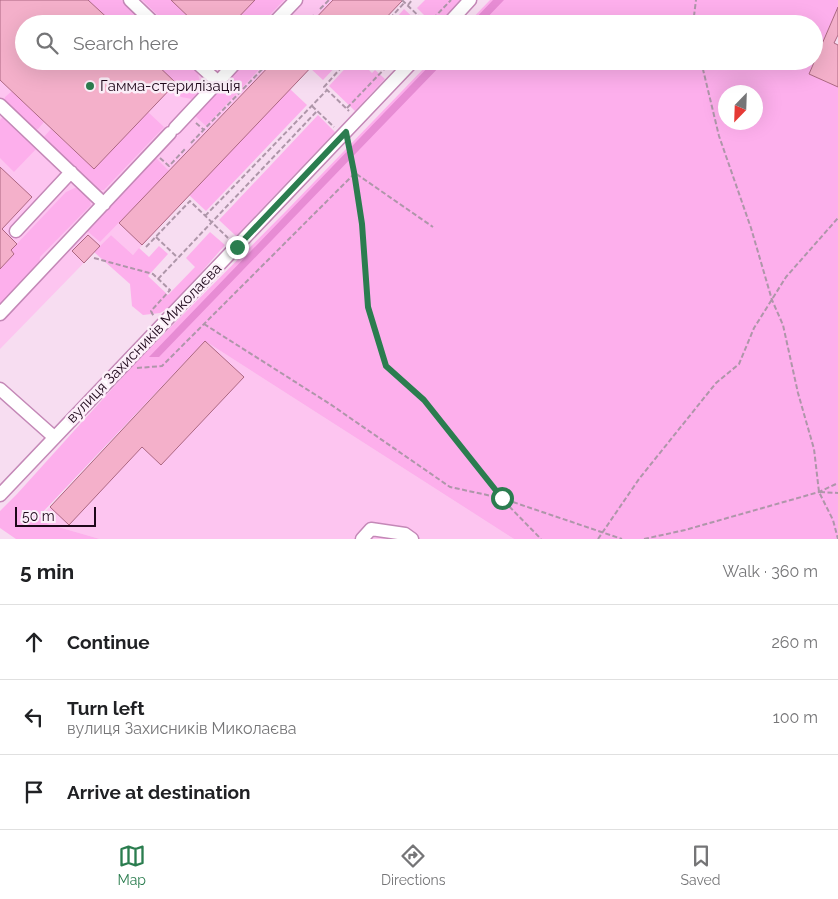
<!DOCTYPE html>
<meta charset="utf-8">
<style>
:root{--surface:#fff;--page:#f6f6f6;--text:#202124;--muted:#757577;--line:#e0e0e0;--accent:#2b7d4f}
body{margin:0;font-family:Raleway,sans-serif;background:var(--page);color:var(--text)}
.compass{position:absolute;left:718px;top:85px;width:45px;height:45px;border-radius:50%;background:var(--surface);box-shadow:0 5px 20px #0002;rotate:203deg}
.scale{position:absolute;left:15px;bottom:12px;width:81px;box-sizing:border-box;padding-left:5px;border:2px solid #1e081a;border-top:0;font-size:14px;line-height:18px;white-space:nowrap;color:#1e081a;-webkit-text-stroke:4px #fceff9;paint-order:stroke}
.stop{position:absolute;width:15px;height:15px;margin:-11px;border:4px solid #2b7d4f;border-radius:50%;background:#fff}
.stop.end{background:#2b7d4f;border-color:#fff;box-shadow:0 1px 5px #0008}
.list{margin:0;padding:0;list-style:none}
h2{display:flex;justify-content:space-between;align-items:center;height:65px;margin:0;padding:0 20px;font-size:21px}
h2 small{font-size:16px;font-weight:400;color:var(--muted)}
.list li{display:grid;grid-template-columns:32px 1fr auto;gap:15px;align-items:center;box-sizing:border-box;height:75px;padding:0 20px;border-top:1px solid var(--line)}
.list b{display:block;font-size:19px;white-space:nowrap}
.list p{margin:0;font-size:16px;white-space:nowrap;color:var(--muted)}
.list em{font-size:16px;font-style:normal;color:var(--muted)}
.icon{flex:none;width:28px;height:28px;fill:none;stroke:currentColor;stroke-width:2;stroke-linecap:round;stroke-linejoin:round}
.map{position:relative;flex:none;width:838px;height:539px;overflow:hidden}
.search{position:absolute;background:var(--surface);box-shadow:0 5px 20px #0002;left:15px;right:15px;top:15px;height:55px;display:flex;align-items:center;gap:12px;box-sizing:border-box;padding:0 18px;border-radius:28px;color:var(--muted);font-size:19px}
.sheet{height:290px;background:var(--surface)}
nav{display:flex;justify-content:space-around;align-items:center;box-sizing:border-box;height:70px;border-top:1px solid var(--line);background:var(--surface);font-size:14px;color:var(--muted)}
nav a{display:grid;justify-items:center;gap:2px}
nav .on{color:var(--accent)}
.map>svg:first-child{display:block}
</style>
<div class="map">
<svg width="838" height="539" viewBox="0 0 838 539">
<rect width="100%" height="100%" fill="#f7ddf1"/>
<path fill="#fdc5f0" d="M0,0h397l3,3 -20,21h-356v37h293l-184,194 -22,-20 -111,114z
M205,341l309,198h-414l-52,-15 -9,-7 11,-10z"/>
<path fill="#fdafec" fill-rule="evenodd" d="M88,0h33l25,24h-32z
M142,0h29l25,24h-29z
M255,0h29l-23,24h-16l-7,-7z
M425,0h37l-23,24h-6l-16,-16z
M490,0h348v7l-24,54v-37h-347z
M404,9l16,15h-29z
M168,61h18l12,12 3,15 -9,11 -11,-2 -10,-9 5,-5 -15,-14z
M244,61h23l-61,65 -13,-12z
M317,61h24l-18,19 -13,-12z
M352,61h8l12,12 3,-3 10,9 -30,32 -26,-25z
M431,61h383l-5,13 29,13v452h-324l-309,-198 -166,175 9,8 52,15h-84l-16,-11v-17l17,-17 121,-134 150,-151zM726,92h30v30h-30z
M290,89l17,16 -101,106 -17,-16z
M12,91l32,31 -6,7 -5,1 -29,-28 1,-5z
M148,112l16,15 -60,63h-8l-54,-51 9,-10 43,40z
M318,115l17,17 -99,104 -17,-16z
M4,116l33,32 -23,24 -14,-14v-38z
M155,157l14,14 -69,71 -14,-12z
M77,187l12,10 2,8 -51,52 -1,9 -39,41v-38l14,-15 -3,-4 55,-58z
M210,232l15,13 -54,62 -11,6 -17,2 -11,-9 -2,-22 -36,-32 17,-17 22,20 6,-7 10,9 10,-11 9,8 -20,22 20,19 27,-28 -9,-9z"/>
<path fill="#e78cd4" d="M493,0h11l-23,24h-11z
M434,61h11l-286,296h-10z"/>
<path fill="#f4b0ca" stroke="#ac6782" d="M0,0h88l26,24h-90v37h129l23,22 -82,86 -94,-89z
M171,0h84l-23,24h-36z
M333,0h70l-23,24h-70z
M838,7v28l-4,8 4,2v42l-29,-13z
M274,61h43l-175,184 -23,-22z
M0,167l32,30 -30,32 15,15 -6,6 3,4 -14,15z
M88,235l12,11 -16,17 -12,-12z
M205,341l39,36 -83,88 -19,-18 -73,78 -19,-18z"/>
<g fill="none" stroke-linecap="round" stroke-linejoin="round">
<g stroke="#c488b7" stroke-width="15">
<path id="minor" d="M130,0l25,24
M273,24l23,-24
M448,24l22,-24
M195,61l23,21 19,-21
M0,105l104,99
M175,128l43,-46
M16,231l55,-59
M0,314l170,-181
M0,389l54,48
M0,495l413,-434
M362,539l9,-10 34,5 7,5"/>
</g>
<path stroke="#ae96a9" stroke-width="2" stroke-dasharray="5 2.5" stroke-linecap="butt" d="M402,0l25,24
M408,5l4,-5
M320,9l9,-9
M305,24l10,-10
M385,24l20,-22
M428,24l23,-24
M693,24l3,-24
M347,61l-23,26 25,24
M373,61l11,10
M701,61l18,75 32,92 21,72 11,25 15,68 16,56 5,43 14,28 5,19
M312,106l22,21
M347,108l45,-47
M196,123l8,7
M191,143l79,-82
M349,145l6,28 7,52 6,82 18,59 38,34 77,98 40,41
M160,158l9,8 17,-18
M205,216l122,-126
M156,237l22,21
M146,247l44,-46 38,37
M94,258l59,16 17,16 -19,21 3,6
M158,279l159,-168
M204,324l126,80 120,83 51,11 121,41
M137,368l25,-2 193,-193 78,54
M820,492l18,1
M598,539l41,-60 77,-96 23,-19 15,-36 32,-51 52,-59
M644,539l41,-9 134,-38 19,-9"/>
<use href="#minor" stroke="#fff" stroke-width="12"/>
</g>
<g fill="none" stroke-linecap="round" stroke-linejoin="round">
<path stroke="#2b7d4f" stroke-width="6" d="M237,247l109,-115 8,40 8,52 6,83 18,59 38,34 78,98"/>
</g>
<circle fill="#2b7d4f" stroke="#fceff9" stroke-width="2" cx="90" cy="86" r="5"/>
<g text-anchor="middle" stroke-width="5" stroke-linejoin="round" paint-order="stroke">
<g font-size="15" fill="#1e081a" stroke="#fceff9" text-anchor="start">
<text x="100" y="91">Гамма-стерилізація</text>
</g>
<g font-size="15" fill="#1e081a" stroke="#fceff9">
<text transform="translate(144 343) rotate(-46)" y="5">вулиця Захисників Миколаєва</text>
</g>
</g>
</svg>
<svg class="compass" viewBox="-18 -18 36 36"><path d="M0-13l5 13h-10z" fill="#e53935"/><path d="M0 13l5-13h-10z" fill="#757577"/></svg>
<div class="scale">50 m</div>
<div class="stop" style="left:502px;top:498px"></div>
<div class="stop end" style="left:237px;top:247px"></div>
<div class="search"><svg class="icon" aria-label="search" viewBox="0 0 24 24"><circle cx="10" cy="10" r="6"/><path d="M15 15l6 6"/></svg>Search here</div>
</div>
<section class="sheet">
<h2>5 min<small>Walk · 360 m</small></h2>
<ul class="list">
<li><svg class="icon" aria-label="ahead" viewBox="0 0 24 24"><path d="M12 20V5M6 11l6-6 6 6"/></svg><div><b>Continue</b></div><em>260 m</em></li>
<li><svg class="icon" aria-label="left" viewBox="0 0 24 24"><path d="M17 20v-9H6M10 6l-5 5 5 5"/></svg><div><b>Turn left</b><p>вулиця Захисників Миколаєва</p></div><em>100 m</em></li>
<li><svg class="icon" aria-label="arrive" viewBox="0 0 24 24"><path d="M6 21V4h12l-3 4 3 4H6"/></svg><div><b>Arrive at destination</b></div></li>
</ul>
</section>
<nav>
<a class="on"><svg class="icon" aria-label="map" viewBox="0 0 24 24"><path d="M3 6l6-2 6 2 6-2v14l-6 2-6-2-6 2zM9 4v14M15 6v14"/></svg>Map</a>
<a><svg class="icon" aria-label="directions" viewBox="0 0 24 24"><path d="M12 3l9 9-9 9-9-9zM9 14v-3h6M13 9l2 2-2 2"/></svg>Directions</a>
<a><svg class="icon" aria-label="saved" viewBox="0 0 24 24"><path d="M7 4h10v16l-5-4-5 4z"/></svg>Saved</a>
</nav>
